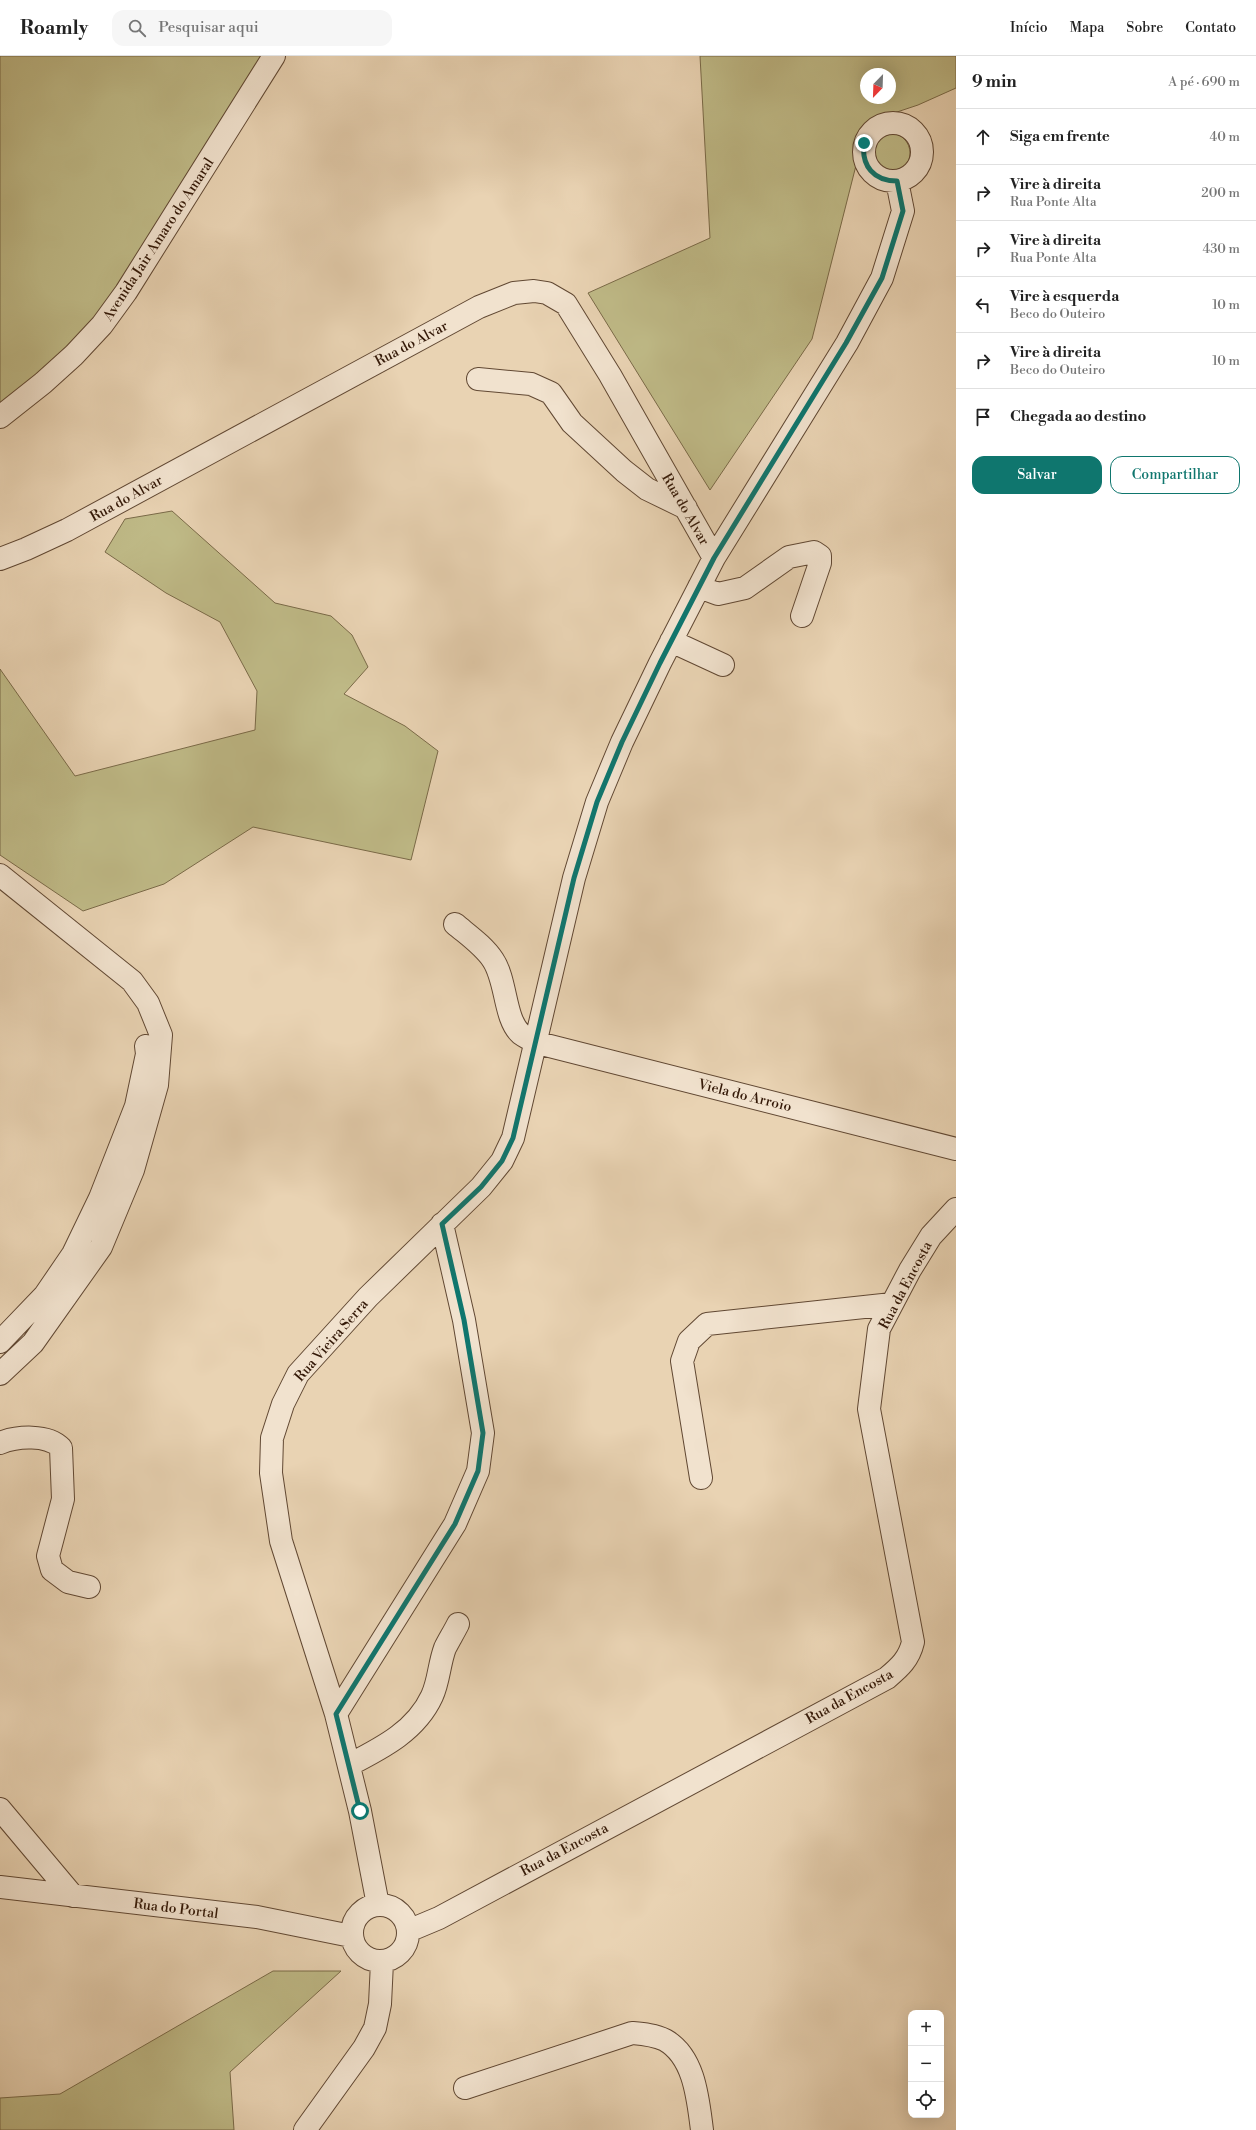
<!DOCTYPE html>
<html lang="pt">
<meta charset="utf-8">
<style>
:root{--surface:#fff;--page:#f6f6f6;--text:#222;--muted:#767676;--line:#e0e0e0;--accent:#0f766e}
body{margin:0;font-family:"Libre Bodoni",serif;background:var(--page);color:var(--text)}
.controls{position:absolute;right:12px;bottom:12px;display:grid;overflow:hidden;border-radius:8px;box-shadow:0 4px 16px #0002}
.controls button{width:36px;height:36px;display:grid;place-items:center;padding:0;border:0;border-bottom:1px solid var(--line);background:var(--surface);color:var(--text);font:20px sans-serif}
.compass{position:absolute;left:860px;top:12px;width:36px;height:36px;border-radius:50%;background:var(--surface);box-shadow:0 4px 16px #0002;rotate:203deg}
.stop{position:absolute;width:12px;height:12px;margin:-9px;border:3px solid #0f766e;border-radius:50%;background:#fff}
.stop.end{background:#0f766e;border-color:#fff;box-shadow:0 1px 4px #0008}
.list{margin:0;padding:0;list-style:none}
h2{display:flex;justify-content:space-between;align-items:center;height:52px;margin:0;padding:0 16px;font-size:17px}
h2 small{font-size:13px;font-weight:400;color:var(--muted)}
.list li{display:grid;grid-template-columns:26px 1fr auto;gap:12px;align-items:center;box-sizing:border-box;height:56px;padding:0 16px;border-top:1px solid var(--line)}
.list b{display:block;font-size:15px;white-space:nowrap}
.list p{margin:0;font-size:13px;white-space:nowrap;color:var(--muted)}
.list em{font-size:13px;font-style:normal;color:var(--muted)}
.actions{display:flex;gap:8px;padding:12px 16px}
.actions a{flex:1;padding:9px 0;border:1px solid var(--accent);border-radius:12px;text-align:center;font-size:14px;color:var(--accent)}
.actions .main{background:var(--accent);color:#fff}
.icon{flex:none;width:22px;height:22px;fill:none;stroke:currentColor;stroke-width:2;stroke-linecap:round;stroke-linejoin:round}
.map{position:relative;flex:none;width:956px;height:2074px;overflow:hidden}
header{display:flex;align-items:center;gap:24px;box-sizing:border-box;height:56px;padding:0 20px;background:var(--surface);border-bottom:1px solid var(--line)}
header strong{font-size:19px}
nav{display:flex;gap:22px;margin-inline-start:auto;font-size:14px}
.search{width:280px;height:36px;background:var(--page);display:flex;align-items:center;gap:10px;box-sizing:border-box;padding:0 14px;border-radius:12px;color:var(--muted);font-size:15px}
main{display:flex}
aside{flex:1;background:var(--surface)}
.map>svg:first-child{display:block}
</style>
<header>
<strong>Roamly</strong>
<div class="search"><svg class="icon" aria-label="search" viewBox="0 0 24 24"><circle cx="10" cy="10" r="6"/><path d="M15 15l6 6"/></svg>Pesquisar aqui</div>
<nav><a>Início</a><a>Mapa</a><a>Sobre</a><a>Contato</a></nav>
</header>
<main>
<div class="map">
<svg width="956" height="2074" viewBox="0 0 956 2074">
<rect width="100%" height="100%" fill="#e9d3b3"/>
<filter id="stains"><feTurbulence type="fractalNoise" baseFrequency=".005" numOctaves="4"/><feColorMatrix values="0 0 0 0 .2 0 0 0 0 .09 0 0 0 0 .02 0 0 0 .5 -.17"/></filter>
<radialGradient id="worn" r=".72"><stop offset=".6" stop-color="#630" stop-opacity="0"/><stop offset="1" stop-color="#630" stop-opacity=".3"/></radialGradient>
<path fill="#bfba87" stroke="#7a6a48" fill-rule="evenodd" d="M0,0h263l-145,231c-34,47 -72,82 -118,118z
M700,0h256v32l-38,17 -51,17 -55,217 -102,151 -122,-197 122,-55zM866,18h24v24h-24z
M870 97a20 20 0 1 1 40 0a20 20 0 1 1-40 0Z
M172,455l103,92 56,13 21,19 16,32 -24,27 61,32 33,25 -27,109 -158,-33 -89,57 -81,27 -83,-56v-186l75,107 180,-46 2,-39 -37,-69 -54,-29 -61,-41 20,-33z
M273,1915h68l-111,101 4,58h-234v-32l60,-4z"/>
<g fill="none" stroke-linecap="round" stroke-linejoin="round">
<g stroke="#614833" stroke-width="24">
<path id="minor" d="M864 96a29 29 0 1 1 58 0a29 29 0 1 1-58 0Z
M478,323l53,5 20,9 21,30 52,48 23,18 39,19
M0,361l43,-34 31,-28 28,-30 24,-33 148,-236
M0,503l26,-10 41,-19 412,-223 35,-14 20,-2 13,2 19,11 44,71 104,183
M699,531l19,7 27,-6 44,-31 25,-5 6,4v7l-18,53
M671,585l52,24
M0,819l132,106 16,22 13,32 -4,50 -24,85 -32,77 -68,96 -33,31
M455,868c13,11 29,22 38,36 14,21 11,59 28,74 4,3 9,5 13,8l422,107
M0,1286l45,-47 28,-41 27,-56 36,-92 11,-52 -1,-8
M0,1387c17,-7 48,-9 61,5l2,51 -15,57 4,14 16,12 21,5
M701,1422l-19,-117 7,-20 18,-17 185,-20
M336,1658l119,-190 23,-53 5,-38 -19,-113 -22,-96
M349,1709c33,-17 67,-34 83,-69 7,-15 7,-32 13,-48 4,-8 9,-16 13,-24
M0,1753l73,87
M0,1831l257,30 94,19
M352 1877a28 28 0 1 1 56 0a28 28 0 1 1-56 0Z
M378,1849l-18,-94 -24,-97 -55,-173 -10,-68 1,-35 11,-34 15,-30 70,-77 113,-110 21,-26 11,-23 61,-260 23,-76 25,-60 38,-79 54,-105 133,-215 35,-65 21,-67 -6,-30
M408,1875l31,-13 448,-240c13,-11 22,-19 26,-36l-44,-233 10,-80 31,-59 21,-34 25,-27
M465,2032l167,-55c11,1 23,2 33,7 30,17 33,60 37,90
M305,2074l59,-82 11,-20 5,-24 2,-42"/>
</g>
<use href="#minor" stroke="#f1e2ce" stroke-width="22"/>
</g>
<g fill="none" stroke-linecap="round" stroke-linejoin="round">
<path stroke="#0f766e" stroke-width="5" d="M360,1755l-24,-97 119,-190 23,-53 5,-38 -19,-113 -22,-96 39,-37 21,-26 11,-23 61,-260 23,-76 25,-60 38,-79 54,-105 132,-215 36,-65 21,-67 -6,-30c-23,0 -36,-15 -33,-38"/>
</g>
<g text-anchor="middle" stroke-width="3" stroke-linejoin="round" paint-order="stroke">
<g font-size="14" fill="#341908" stroke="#f1e2ce">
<text transform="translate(158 183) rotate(-57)" y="5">Avenida Jair Amaro do Amaral</text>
<text transform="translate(411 287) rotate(-28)" y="5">Rua do Alvar</text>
<text transform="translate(126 442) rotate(-29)" y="5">Rua do Alvar</text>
<text transform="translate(686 453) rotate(60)" y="5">Rua do Alvar</text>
<text transform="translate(745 1039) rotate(14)" y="5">Viela do Arroio</text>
<text transform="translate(905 1229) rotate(-62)" y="5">Rua da Encosta</text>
<text transform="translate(331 1284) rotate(-49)" y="5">Rua Vieira Serra</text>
<text transform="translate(849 1640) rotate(-29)" y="5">Rua da Encosta</text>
<text transform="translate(564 1793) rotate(-28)" y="5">Rua da Encosta</text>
<text transform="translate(176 1852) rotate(7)" y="5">Rua do Portal</text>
</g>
</g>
<rect width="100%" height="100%" filter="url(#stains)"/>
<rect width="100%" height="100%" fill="url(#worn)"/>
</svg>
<div class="controls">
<button>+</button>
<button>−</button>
<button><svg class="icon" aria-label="locate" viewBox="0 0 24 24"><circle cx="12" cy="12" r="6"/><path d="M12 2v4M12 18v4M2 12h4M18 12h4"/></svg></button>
</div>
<svg class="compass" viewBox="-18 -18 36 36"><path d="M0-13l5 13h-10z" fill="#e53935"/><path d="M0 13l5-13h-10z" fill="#767676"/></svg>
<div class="stop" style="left:360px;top:1755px"></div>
<div class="stop end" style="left:864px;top:87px"></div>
</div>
<aside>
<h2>9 min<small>A pé · 690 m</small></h2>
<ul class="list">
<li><svg class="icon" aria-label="ahead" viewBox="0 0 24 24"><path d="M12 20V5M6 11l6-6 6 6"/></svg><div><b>Siga em frente</b></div><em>40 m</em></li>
<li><svg class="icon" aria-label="right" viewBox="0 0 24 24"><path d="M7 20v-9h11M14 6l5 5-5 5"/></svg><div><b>Vire à direita</b><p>Rua Ponte Alta</p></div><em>200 m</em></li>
<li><svg class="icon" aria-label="right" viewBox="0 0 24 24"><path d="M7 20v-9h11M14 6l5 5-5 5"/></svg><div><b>Vire à direita</b><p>Rua Ponte Alta</p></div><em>430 m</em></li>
<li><svg class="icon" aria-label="left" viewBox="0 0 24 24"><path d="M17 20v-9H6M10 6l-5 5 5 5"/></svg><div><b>Vire à esquerda</b><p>Beco do Outeiro</p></div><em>10 m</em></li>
<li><svg class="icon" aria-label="right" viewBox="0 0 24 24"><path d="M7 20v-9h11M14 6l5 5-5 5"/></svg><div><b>Vire à direita</b><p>Beco do Outeiro</p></div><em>10 m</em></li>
<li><svg class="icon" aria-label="arrive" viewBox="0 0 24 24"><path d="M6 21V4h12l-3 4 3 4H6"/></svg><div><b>Chegada ao destino</b></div></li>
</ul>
<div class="actions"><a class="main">Salvar</a><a>Compartilhar</a></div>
</aside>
</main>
